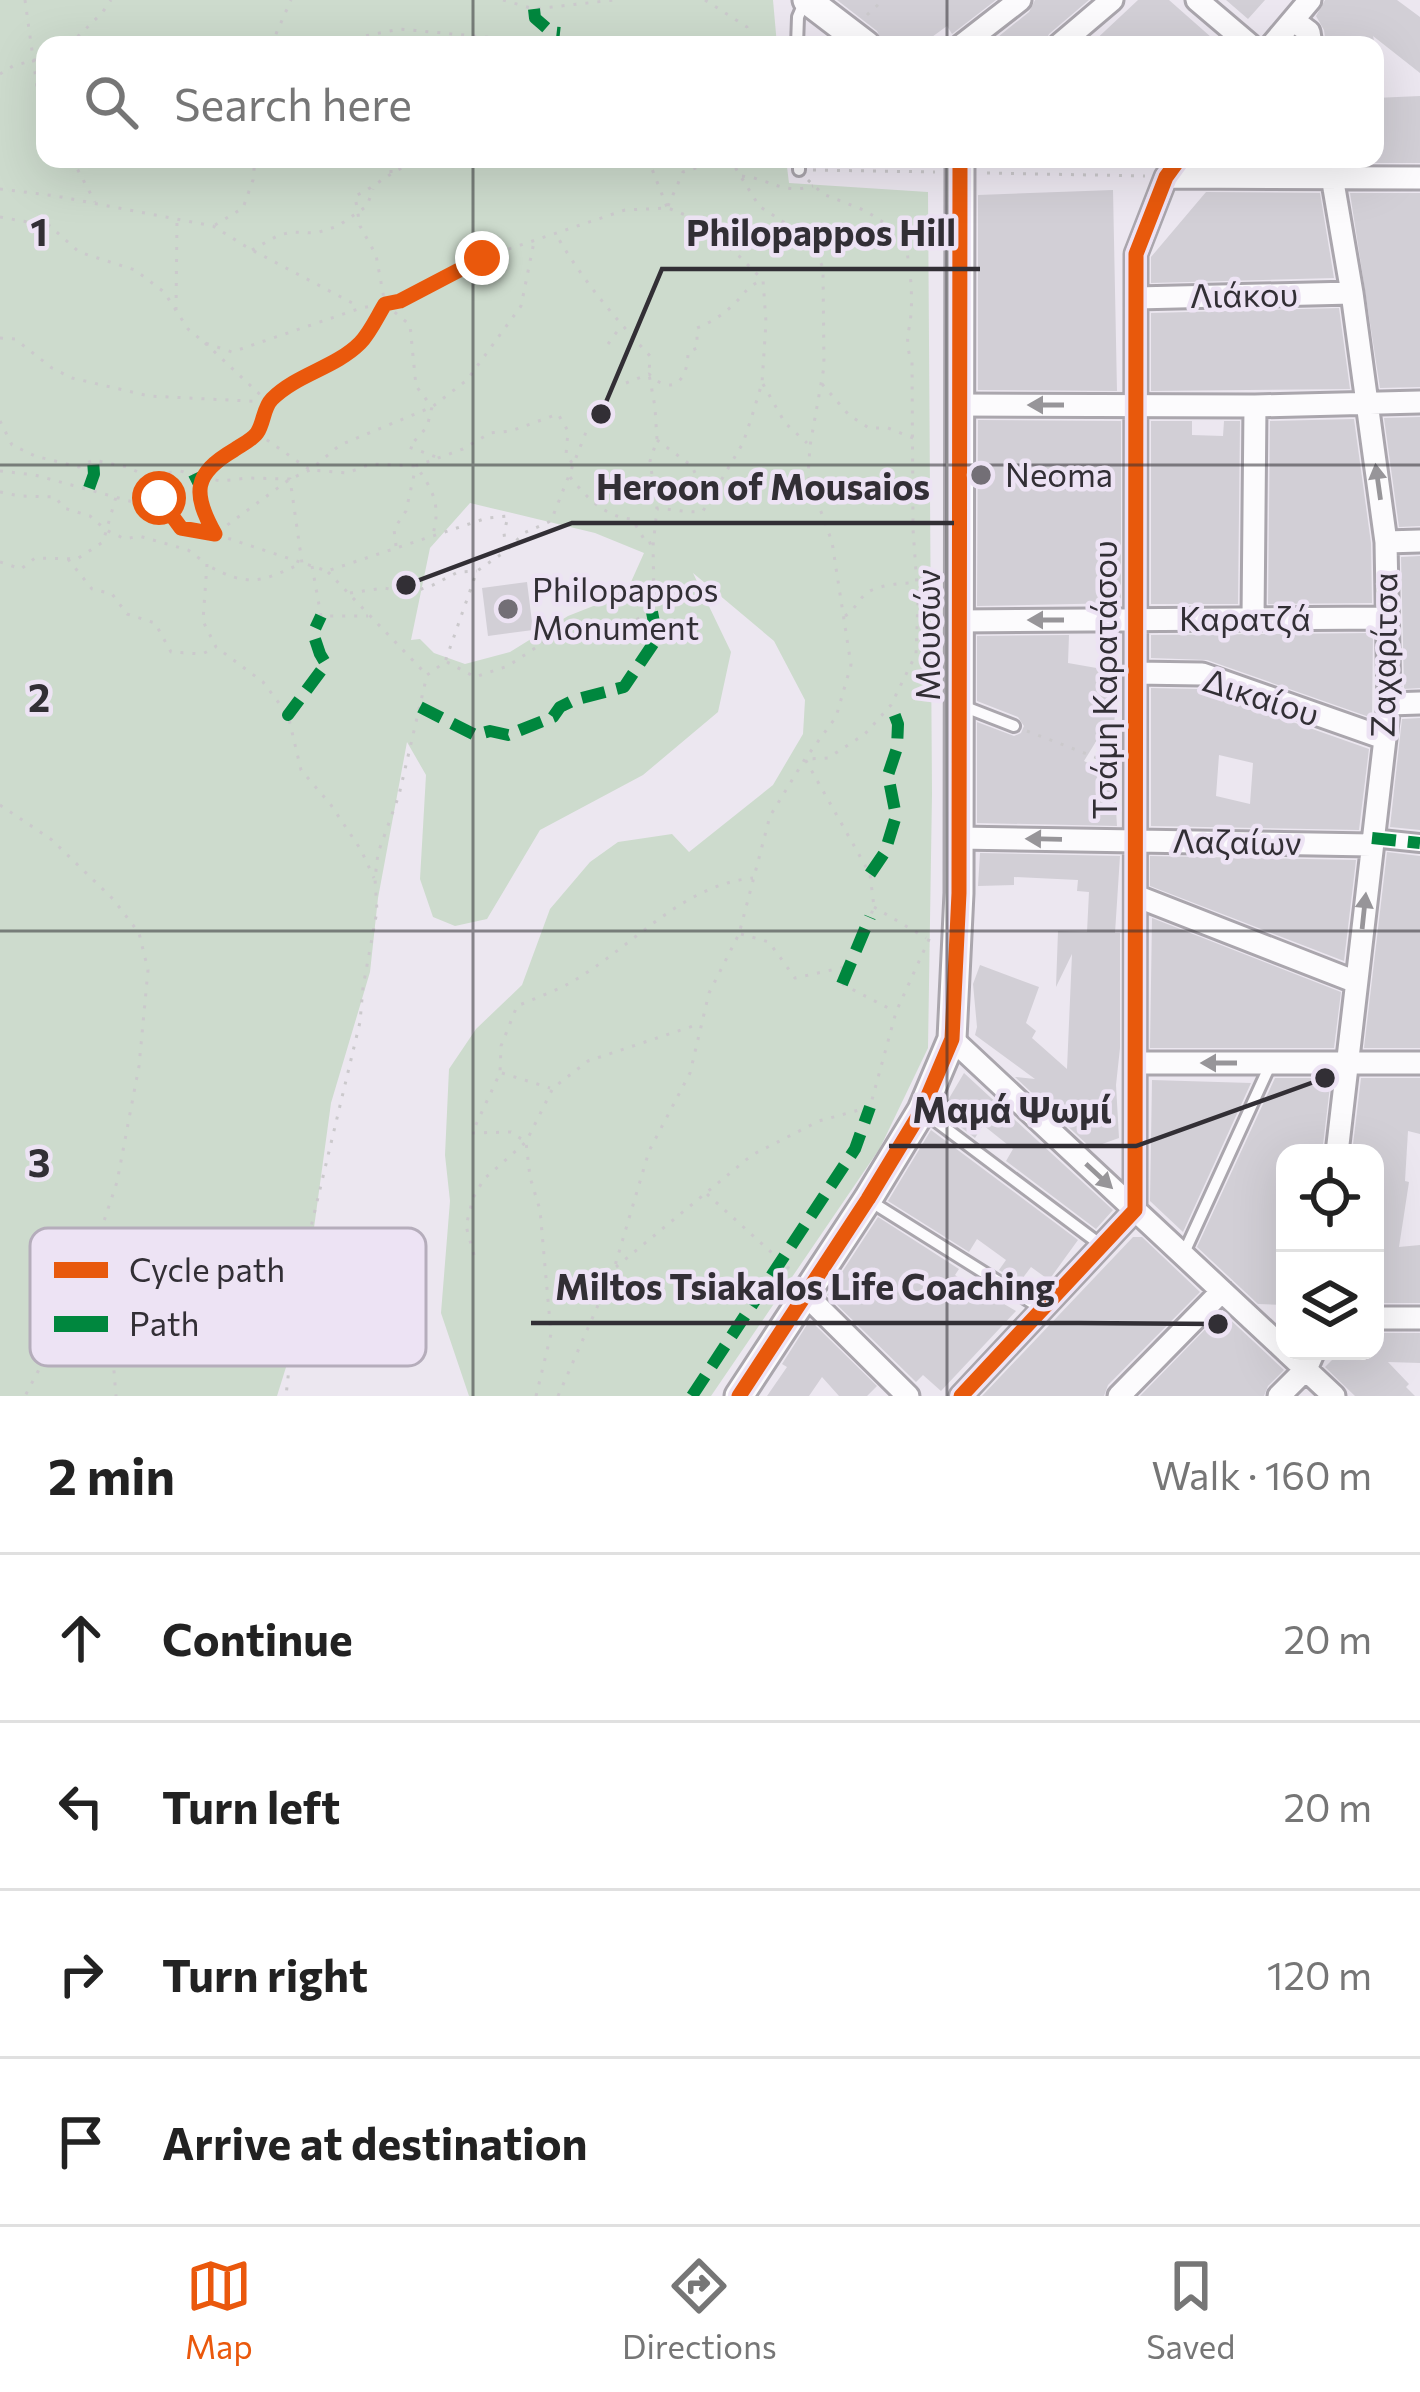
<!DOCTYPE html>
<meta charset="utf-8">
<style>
:root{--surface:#fff;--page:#f2f2f2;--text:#222;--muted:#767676;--line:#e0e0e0;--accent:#ea580c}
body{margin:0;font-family:Commissioner,sans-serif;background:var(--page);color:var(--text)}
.controls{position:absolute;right:36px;bottom:36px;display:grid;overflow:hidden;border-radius:24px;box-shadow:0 12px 48px #0002}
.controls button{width:108px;height:108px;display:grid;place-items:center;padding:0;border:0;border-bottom:3px solid var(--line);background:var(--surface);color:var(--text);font:60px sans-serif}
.stop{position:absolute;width:36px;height:36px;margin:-27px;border:9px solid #ea580c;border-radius:50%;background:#fff}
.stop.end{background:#ea580c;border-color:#fff;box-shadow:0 3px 12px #0008}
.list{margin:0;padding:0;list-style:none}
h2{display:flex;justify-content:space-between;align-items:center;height:156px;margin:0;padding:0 48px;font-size:51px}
h2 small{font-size:39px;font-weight:400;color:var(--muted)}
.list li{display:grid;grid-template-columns:78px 1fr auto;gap:36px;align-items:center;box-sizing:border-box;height:168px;padding:0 48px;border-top:3px solid var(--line)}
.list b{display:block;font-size:45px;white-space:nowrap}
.list em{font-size:39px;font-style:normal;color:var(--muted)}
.icon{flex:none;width:66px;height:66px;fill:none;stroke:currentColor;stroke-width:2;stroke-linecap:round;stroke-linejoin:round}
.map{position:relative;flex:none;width:1420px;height:1396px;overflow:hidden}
.search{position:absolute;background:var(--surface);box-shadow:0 12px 48px #0002;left:36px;right:36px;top:36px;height:132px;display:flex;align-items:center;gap:30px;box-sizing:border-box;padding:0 42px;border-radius:24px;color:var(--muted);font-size:45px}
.sheet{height:828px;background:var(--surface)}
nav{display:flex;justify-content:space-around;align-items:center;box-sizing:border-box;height:168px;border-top:3px solid var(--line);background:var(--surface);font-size:33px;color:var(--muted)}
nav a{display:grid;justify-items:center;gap:6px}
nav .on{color:var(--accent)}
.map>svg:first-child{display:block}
</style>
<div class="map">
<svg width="1420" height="1396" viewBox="0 0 1420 1396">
<rect width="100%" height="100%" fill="#ece7f0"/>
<path fill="#cddbcd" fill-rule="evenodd" d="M0,0h773l4,45h-732v114h741l3,24 139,9 4,602 -4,254 -48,100 -169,248h-242l-28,-83 9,-112 -5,-46 4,-86 27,-40 46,-44 28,-76 40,-47 28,-20 54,-8 17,18 84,-67 30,-51 2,-34 -31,-59 -81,-68 38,79 -13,60 -75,63 -103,55 -53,89 -32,7 -22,-9 -13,-38 6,-104 -19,-33 -29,156 -8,74 -39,131 -29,213 -25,80h-277zM470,503l125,30 49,20 -13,29 -30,21 -33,13 -58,36 -45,12 -31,-11 -14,-14 -9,1 19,-92z"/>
<path fill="#d2cfd6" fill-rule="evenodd" d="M837,0h159l-44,34 -5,-8 -26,19h-37l-7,-14z
M1035,0h54l-40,34 -5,11h-56l41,-33z
M1138,0h31l51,45h-130z
M1226,0h39l-17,19z
M1325,0h72l23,17v56l-47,-37 2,9h-49l-2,-15 -8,-14z
M1420,96v67h-75l-1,-4h31v-61z
M1234,159h80v4l-82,-1z
M1113,190l4,201 -139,-1v-195z
M1206,192l114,1 14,85 -183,5v-26z
M1350,193h70v194l-40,1z
M1339,308l11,81 -199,2v-78z
M1420,417v109l-21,1 -15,-109z
M1354,419l17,124 1,60 -104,1 2,-183z
M978,420l143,1v182l-144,3z
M1151,421h41v14l31,1 1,-15h16l-2,183h-87z
M1420,556v132l-16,1 -3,-132z
M527,582l6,48 -45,6 -6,-48z
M1373,633l-1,85 -165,-58 -56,-2v-23z
M1069,635l-1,28 40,7 -1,10 11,2 -5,53h-13l-16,26 30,15 3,50 -140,-3v-101l37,14 7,-3 3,-7 -6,-9 -41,-16v-65z
M1151,688l48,1 170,60 -10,81 -208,-4zM1219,755l34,8 -3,41 -34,-8z
M1420,718v112l-30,-3 12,-108z
M1387,852l33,4v192h-56z
M980,853l140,3 -5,77h5v115l-4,37 3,53 -28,10 -76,-71 20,2 -60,-44 2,-8 -4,-43 7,-19 59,22 -13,36 10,8 -4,7 35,31 5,-115 -16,33 2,-56 29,1 2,-40 -12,-1 1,-11 -64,-3v8l-36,1z
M1150,856l206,4 -12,101 -194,-75z
M1152,918l189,74 -7,56h-184z
M964,1073l149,137 -17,19 -90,-68 7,-12 -30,-24 -8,13 -34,-26z
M1275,1078h56l-9,75h-37v152l-27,-1 -61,-57z
M1361,1078h59v56l-12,-3 -3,50 4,1 -10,65 21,-2v58h-45v-150h-23z
M1152,1080l99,3 -68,149 -33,-31z
M931,1130l147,110 -29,40 -18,-13 -12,16 -20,-13 7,-10 -29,-21 -8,13 -81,-51z
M878,1217l81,52 -4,6 26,19 6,-8 21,13 -4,5 12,7 -75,80 -18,-16 -7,7 -89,-87z
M1133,1237h9l58,55 -92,93 -4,11h-122z
M1222,1312l62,58 -16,16 -4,10h-124z
M810,1320l67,66 -10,10h-28l-17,-19 -13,19h-42l20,-29 -5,-3z
M1375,1333h45v30l-32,-1 21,22 -3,3 9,9h-60l-30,-29 16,-16h34z"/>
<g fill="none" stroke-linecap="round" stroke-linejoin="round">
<g stroke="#aaa6ad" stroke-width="16">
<path id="service" d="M797,45l1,-28 6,-14
M799,159v11
M960,705l54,21
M924,1112l177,133
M870,1201l172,108
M1183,1255l88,-192"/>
</g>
<g stroke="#aaa6ad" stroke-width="22">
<path id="pedestrian" d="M1372,838l48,5"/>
</g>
<g stroke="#aaa6ad" stroke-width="27">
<path id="minor" d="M1197,0l53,45
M1293,20l16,12 2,13
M962,45l58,-45
M1059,45l53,-45
M1272,45l38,-45
M1329,159l23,134 34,249 3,162 -52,449
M1166,177l254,1
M1136,298l216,-5
M958,405l297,1 165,-4
M1386,542l34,-1
M1253,619l2,-213
M958,621l429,-3
M1135,673l67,1 182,64
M1389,704l31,-1
M958,838l413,7
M1136,896l220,86
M952,1039l333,311
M1136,1063h284
M806,1295l102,101
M1375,1318h45
M1286,1351l48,45
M961,1396l174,-186 1,-956 30,-77 13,-18
M1119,1396l103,-105
M1279,1396l27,-27 8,-18"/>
</g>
<g stroke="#aaa6ad" stroke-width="33">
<path id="tertiary" d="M807,0l59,45
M739,1396l129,-197 54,-89 30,-71 7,-146 1,-734"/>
</g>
<path stroke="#cbc9cc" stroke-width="3" stroke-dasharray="3 9" stroke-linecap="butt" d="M25,0l12,87 8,9
M503,0l31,9 80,-9
M705,0l42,27 7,18
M867,15l16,-15
M69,45l33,-32 9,-13
M271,45l20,-45
M319,45l81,-16 169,16
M0,74l13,-8 32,-9
M72,159l23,43
M436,159c-13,6 -27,5 -38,11 -15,8 -27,19 -43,26l5,30 16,29 9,49 25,21 6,61 16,21 -5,20 -18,20 30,11
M648,159l19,48
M813,170l122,2
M391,173v-14
M987,173l158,3
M742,176c29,3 40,19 71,10
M808,180l15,14 43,17 38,25c5,25 9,52 7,78 -2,21 -7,27 1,48l1,167 5,71 -2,54 -25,51 -26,29 -37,24 -23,1 65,115 4,33 -4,10
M0,189l56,7 157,30 37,23 108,57
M668,206l15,-34 42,-13
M0,217l50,9 29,26 56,18 29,22 24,37 17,14 27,9 129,-44 39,-7 82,-43 143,-48 43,-2 25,10 46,38 24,24 3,42 -4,61 -10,33 -9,27 -40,68c-17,3 -29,-3 -46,-2
M215,225l28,-17 10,-28 2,-21
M252,250l27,-15 13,-3 24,1 22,-7 29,-20 6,-17
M176,310l1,-91
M0,338l15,1 37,29 20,10 77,18 119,6 33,-24 49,-27 13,-11 21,-35
M205,343l63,59c-4,12 -7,26 -16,35 -9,9 -21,14 -32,21 -32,20 -20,49 -5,76l112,37 160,-53 21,-2 -4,17 2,18 -29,20 -32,91 -18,13 -28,120 -21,58 -3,26 2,32 -14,76 -3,35 -61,255 -13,119
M608,344l13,-18
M626,383l23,-9c23,23 39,7 39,-22l9,-4v-20c15,-6 27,-14 38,-25 10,-10 11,-15 25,-22
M763,384l22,39 22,20
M822,384l27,31 20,13h19l25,10
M0,421l12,24 23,11 44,11 14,-7 34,7 20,9 33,-5 40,10 28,-3 42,1 12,84c-41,19 -53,25 -95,2
M257,433l53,37 37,3 24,-9 45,2c17,24 25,39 17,68
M657,440l35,26 10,23 8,8
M0,471l35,4 109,30 15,-7 22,30 34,6 75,-55 20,-9 30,-25 92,-38 35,-27 54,-74 13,-64
M570,477c17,21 35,40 62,42l15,25 6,-2
M0,492l20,4 35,1 9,11 26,8 16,14 19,9 14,-3 49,14 19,14 -4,57 13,26 47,35 25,33 13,55 30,35 30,45 13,28
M396,546l-2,-17 12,-18 10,-45 47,-17 27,-16 21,-2 47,-17 10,17 -2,24 7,9
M508,549l16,-16 27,-12 37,-94
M68,559l24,30 20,5 15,20 28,9 16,29 31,2 13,-6
M0,562l21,7 14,-11 42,1 26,-17 13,-45
M312,566l9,50h47
M328,572l97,101
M350,593l34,-5 26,5 23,-8 25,-13 19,-1
M845,616c10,-6 14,-18 23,-24 12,-7 32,-9 45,-9
M447,662l28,15 33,-11 65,-43 36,14 12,-10 31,-15 2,-16 -1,-50 4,-37 -7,-48 7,-21 -2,-33 -6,-33 1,-18c-35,-38 -67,-75 -93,-120
M1027,731l86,33
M0,805l52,35 61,59 26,34 9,37 -9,96 -22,116 -24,72 -36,63 -13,43 -19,36
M874,907l52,31
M741,934l28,8 26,36 55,-12
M842,984l52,27
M502,1073l48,15
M707,1194l86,78
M474,1255l-8,-29 7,-28 11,-19 42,-37 27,-54 35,-27 111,-37
M93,1256l6,21 1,22 18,36 -5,24 3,37
M616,1267l136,-112 67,-34 51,-14 26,-95 35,-77
M536,1396l15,-62 -11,-124 -10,-33 -4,-35 -15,-10 -39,1 28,-60 1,-27 16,-40c17,-7 35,-14 51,-22 62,-34 112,-99 185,-106
M558,1396l56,-127 35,-118 41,-78 19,-80 30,-59 31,-118 35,-57 31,-42 15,-52 -19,-123 -24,-66 2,-30 14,-79 -1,-99 -12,-28 -52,-34 -29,-47"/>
<use href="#service" stroke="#fcfbfd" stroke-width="10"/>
<use href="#pedestrian" stroke="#fcfbfd" stroke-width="16"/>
<use href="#minor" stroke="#fcfbfd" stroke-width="21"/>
<use href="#tertiary" stroke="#fcfbfd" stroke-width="27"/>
<path stroke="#00873e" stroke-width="12" stroke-dasharray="24 12" stroke-linecap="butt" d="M534,9l1,9 16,14 9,1
M89,488l5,-14 -1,-14
M159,498l42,-21
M420,707l55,28 15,-4 18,4 45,-18 7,-10 14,-7 50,-13 33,-49 -5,-26
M291,711l-3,4 38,-51 -6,-10 -7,-21 8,-17
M1372,838l48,5
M870,874l15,-22 11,-36 -8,-41 9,-27 1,-24 -7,-19
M842,984l28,-67
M692,1396l163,-247 15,-42"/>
<g stroke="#ede3f4" stroke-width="22">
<path id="cycleway" d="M739,1396l129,-197 54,-89 30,-71 7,-146 1,-734
M961,1396l174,-186 1,-956 30,-77 13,-18"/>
</g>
<use href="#cycleway" stroke="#e8590c" stroke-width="15"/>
</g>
<defs><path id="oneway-solid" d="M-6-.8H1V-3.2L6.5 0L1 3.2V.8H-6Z" transform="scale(3)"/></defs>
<g fill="#979599">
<use href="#oneway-solid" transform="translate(1046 405) rotate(180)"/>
<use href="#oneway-solid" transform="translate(1378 482) rotate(-98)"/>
<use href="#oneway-solid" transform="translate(1046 620) rotate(180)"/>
<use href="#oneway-solid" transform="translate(1044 839) rotate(-179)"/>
<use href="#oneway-solid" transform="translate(1364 911) rotate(-84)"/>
<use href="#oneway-solid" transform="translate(1219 1063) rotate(180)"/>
<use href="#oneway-solid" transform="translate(1099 1176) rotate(43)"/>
</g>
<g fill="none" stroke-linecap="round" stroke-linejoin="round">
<path stroke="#ea580c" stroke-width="15" d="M159,498l22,30 34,6c-23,-41 -22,-60 19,-84 7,-5 18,-10 23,-17 7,-10 6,-25 15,-34 25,-25 63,-31 88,-56 10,-10 17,-26 25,-39l15,-3 82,-43"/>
</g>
<path fill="none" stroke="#322f35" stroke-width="3" stroke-opacity="0.55" d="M473,0v45M947,0v45M473,159v1237M947,159v1237M0,465h1420M0,931h1420"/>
<g fill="#736f76" stroke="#ede3f4" stroke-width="4.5">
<circle cx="981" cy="475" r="12"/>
<circle cx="508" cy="609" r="12"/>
</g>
<g text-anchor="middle" stroke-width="9" stroke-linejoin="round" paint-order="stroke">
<g font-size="33" fill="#322f35" stroke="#ede3f4">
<text transform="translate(1244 295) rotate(-1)" y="12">Λιάκου</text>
<text x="1245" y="631">Καρατζά</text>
<text transform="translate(928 635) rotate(-90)" y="12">Μουσών</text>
<text transform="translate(1384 655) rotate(-89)" y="12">Ζαχαρίτσα</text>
<text transform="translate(1105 680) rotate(-90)" y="12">Τσάμη Καρατάσου</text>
<text transform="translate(1261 697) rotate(18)" y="12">Δικαίου</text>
<text transform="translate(1237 842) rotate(1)" y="12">Λαζαίων</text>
</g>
<g font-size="33" fill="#322f35" stroke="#ede3f4" text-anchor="start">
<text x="1005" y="487">Neoma</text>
<text x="532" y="602">Philopappos<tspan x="532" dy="38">Monument</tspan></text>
</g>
</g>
<rect x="30" y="1228" width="396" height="138" rx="18" fill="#ede3f4" stroke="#b5adbb" stroke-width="3"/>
<rect x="54" y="1262" width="54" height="16" fill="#e8590c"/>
<rect x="54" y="1316" width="54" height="16" fill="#00873e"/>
<g font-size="33" fill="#322f35">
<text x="129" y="1282">Cycle path</text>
<text x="129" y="1336">Path</text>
</g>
<g font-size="39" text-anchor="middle" font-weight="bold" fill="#322f35" stroke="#ede3f4" stroke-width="9" stroke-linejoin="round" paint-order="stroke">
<text x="39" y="246">1</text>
<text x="39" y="712">2</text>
<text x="39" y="1177">3</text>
</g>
<path fill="none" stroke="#322f35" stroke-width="4.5" d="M601 414L662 269H980M406 585L572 523H954M1325 1078L1136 1146H889M1218 1324L1079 1323H531"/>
<g fill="#322f35" stroke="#ede3f4" stroke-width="4.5">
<circle cx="601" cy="414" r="12"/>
<circle cx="406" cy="585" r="12"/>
<circle cx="1325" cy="1078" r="12"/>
<circle cx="1218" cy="1324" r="12"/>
</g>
<g font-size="36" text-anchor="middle" font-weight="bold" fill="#322f35" stroke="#ede3f4" stroke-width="9" stroke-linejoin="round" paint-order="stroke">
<text x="821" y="246">Philopappos Hill</text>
<text x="763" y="500">Heroon of Mousaios</text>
<text x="1012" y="1123">Μαμά Ψωμί</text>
<text x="805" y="1300">Miltos Tsiakalos Life Coaching</text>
</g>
</svg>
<div class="controls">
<button><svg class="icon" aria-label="locate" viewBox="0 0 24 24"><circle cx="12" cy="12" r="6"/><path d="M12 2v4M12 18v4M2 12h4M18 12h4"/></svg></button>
<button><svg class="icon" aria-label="layers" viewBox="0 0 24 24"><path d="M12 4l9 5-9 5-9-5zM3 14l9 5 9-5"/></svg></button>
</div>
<div class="stop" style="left:159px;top:498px"></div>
<div class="stop end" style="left:482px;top:258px"></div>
<div class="search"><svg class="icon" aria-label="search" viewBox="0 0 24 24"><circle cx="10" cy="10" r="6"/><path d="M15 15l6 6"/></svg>Search here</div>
</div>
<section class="sheet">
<h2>2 min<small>Walk · 160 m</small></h2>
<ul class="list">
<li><svg class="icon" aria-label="ahead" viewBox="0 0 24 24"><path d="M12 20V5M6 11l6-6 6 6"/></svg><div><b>Continue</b></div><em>20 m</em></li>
<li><svg class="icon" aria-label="left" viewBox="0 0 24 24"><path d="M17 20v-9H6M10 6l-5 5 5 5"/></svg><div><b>Turn left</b></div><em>20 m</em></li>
<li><svg class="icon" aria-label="right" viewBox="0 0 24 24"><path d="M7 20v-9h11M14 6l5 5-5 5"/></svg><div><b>Turn right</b></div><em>120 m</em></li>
<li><svg class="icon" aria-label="arrive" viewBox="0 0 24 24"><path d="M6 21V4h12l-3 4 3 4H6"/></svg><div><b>Arrive at destination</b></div></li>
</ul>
</section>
<nav>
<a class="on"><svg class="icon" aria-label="map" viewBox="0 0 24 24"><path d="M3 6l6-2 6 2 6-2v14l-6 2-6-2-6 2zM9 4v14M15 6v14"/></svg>Map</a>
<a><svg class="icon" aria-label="directions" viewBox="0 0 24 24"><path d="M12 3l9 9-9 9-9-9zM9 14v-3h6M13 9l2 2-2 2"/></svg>Directions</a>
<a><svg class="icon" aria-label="saved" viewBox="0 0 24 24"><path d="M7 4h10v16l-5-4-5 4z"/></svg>Saved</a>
</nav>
